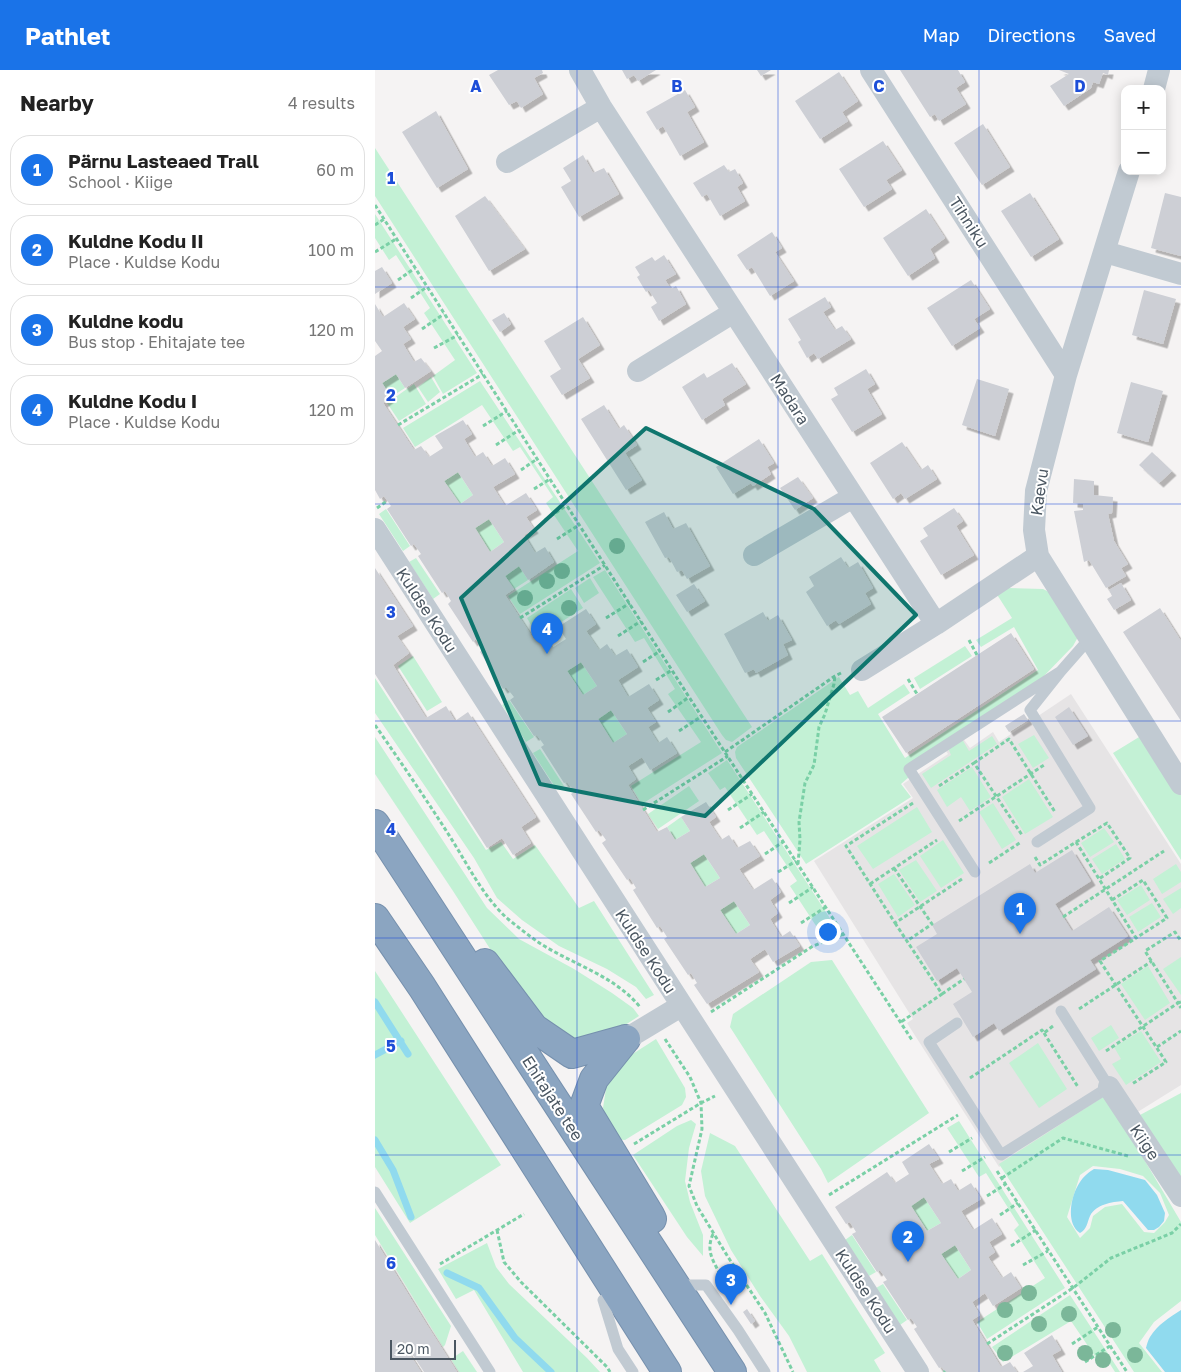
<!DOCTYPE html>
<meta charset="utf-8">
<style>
:root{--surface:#fff;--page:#f6f6f6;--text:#222;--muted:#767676;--line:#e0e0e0;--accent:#1a73e8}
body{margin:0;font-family:"Golos Text",sans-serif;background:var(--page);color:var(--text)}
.controls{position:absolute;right:15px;top:15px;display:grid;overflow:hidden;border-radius:10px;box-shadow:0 2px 12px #0003}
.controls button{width:45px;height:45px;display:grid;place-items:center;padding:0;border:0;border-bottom:1px solid var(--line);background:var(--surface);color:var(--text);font:25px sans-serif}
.scale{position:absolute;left:15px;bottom:12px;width:66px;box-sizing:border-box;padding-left:5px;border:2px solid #4a5661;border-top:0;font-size:14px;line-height:18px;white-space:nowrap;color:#4a5661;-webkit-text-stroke:4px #fff;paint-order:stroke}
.you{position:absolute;left:452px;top:861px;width:18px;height:18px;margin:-12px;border:4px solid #fff;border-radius:50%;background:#1a73e8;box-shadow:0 0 0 8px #1a73e833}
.badge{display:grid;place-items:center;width:32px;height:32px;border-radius:50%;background:var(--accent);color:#fff;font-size:16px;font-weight:700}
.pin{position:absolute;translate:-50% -41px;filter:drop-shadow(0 1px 2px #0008)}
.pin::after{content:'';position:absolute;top:26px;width:18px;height:15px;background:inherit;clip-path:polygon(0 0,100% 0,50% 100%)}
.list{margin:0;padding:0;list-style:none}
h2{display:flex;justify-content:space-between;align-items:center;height:65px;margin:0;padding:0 20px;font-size:21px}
h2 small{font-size:16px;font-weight:400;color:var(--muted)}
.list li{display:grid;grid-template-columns:32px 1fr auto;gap:15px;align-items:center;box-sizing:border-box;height:70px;margin:0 10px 10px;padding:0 10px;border:1px solid var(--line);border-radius:20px}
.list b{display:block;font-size:19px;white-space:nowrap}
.list p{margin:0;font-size:16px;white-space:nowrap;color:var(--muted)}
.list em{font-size:16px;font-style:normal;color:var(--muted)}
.map{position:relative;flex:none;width:806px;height:1302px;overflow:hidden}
header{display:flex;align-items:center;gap:30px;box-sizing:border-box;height:70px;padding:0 25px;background:var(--accent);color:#fff}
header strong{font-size:24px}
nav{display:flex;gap:28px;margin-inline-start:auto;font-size:18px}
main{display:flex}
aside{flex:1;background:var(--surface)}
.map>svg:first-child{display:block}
</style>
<header>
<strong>Pathlet</strong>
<nav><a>Map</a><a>Directions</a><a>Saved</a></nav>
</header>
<main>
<aside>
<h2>Nearby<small>4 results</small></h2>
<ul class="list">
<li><span class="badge">1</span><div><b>Pärnu Lasteaed Trall</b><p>School · Kiige</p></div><em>60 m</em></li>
<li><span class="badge">2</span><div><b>Kuldne Kodu II</b><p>Place · Kuldse Kodu</p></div><em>100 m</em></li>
<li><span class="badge">3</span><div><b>Kuldne kodu</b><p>Bus stop · Ehitajate tee</p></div><em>120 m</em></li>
<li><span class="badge">4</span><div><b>Kuldne Kodu I</b><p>Place · Kuldse Kodu</p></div><em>120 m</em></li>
</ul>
</aside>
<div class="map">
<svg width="806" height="1302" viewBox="0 0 806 1302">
<defs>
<filter id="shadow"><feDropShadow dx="4.5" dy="4.5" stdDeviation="0" flood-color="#0004"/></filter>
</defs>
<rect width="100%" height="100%" fill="#f5f3f3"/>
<path fill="#e6e4e5" d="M696,624l110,170v221l-45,28 -40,-10 -97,64 -92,-144 6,-4 -99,-158 99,-63 -10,-14 45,-30 -4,-6 18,-11 8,11 23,-16 6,10z"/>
<path fill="#c3f1d5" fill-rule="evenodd" d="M0,78l377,579 -20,15 -6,-2 -4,-5 -347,-539z
M0,144l102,159 -34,21 -10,-18 22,-16 -31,-47 6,-5 -34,-53 -7,5 -14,-22z
M21,304l9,14 -14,9 -9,-14z
M56,307l9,15 -12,10 -10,-15z
M105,311l120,182 -80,51 -12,-18 70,-45 -32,-48 7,-6 -33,-50 -7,4 -31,-46 -67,42 -12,-19z
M39,314l12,20 -27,17 -12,-18z
M83,402l15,23 -13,9 -16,-23z
M11,439l24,37 -7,5 -24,-37z
M114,449l15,23 -14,10 -15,-24z
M41,488l24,36 -7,5 -24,-37z
M144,496l9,14 -14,9 -9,-13z
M230,500l117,183 -80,51 -11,-18 70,-44 -33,-48 7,-5 -31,-51 -9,4 -42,-65z
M215,508l9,15 -15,10 -9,-15z
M632,518l36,1 6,3 29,45 -5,9 -30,31 -139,93 5,7 -8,7 10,13 -105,67 -70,-106 -1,-6 2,-5 102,-70 11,18 8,-4 10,17 36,-24 6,9 -32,21 27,44 133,-88 -24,-43 -33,20 -5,-7 36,-22 -16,-25z
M196,519l12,19 -45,29 -11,-19z
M590,576l7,10 -52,33 -6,-11z
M38,586l29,46 -15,9 -29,-45z
M206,592l16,24 -14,9 -16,-24z
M0,608l111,172 15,-8 12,17 22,-14 44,63 15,-7 60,94 -8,4 -10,-12 -29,-18 -48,-23 -37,-26 -25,-22 -23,-40 -99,-145z
M134,630l25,37 -8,5 -24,-37z
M236,640l16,24 -14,9 -15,-24z
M769,664l37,59v67l-68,-107z
M659,665l15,23 -16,10 -15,-24z
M617,666l5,8 -66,44 -9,-14 29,-19 -3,-7 14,-9 7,12z
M0,667l112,171 32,31 55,30 38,24 21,15 6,8 -37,24 -21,3 -19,-5 -38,-36 -71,-111 -78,-117z
M165,679l24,37 -7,4 -24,-37z
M352,690l108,166 -13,9 -32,-49 7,-5 -33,-50 -7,4 -32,-48 -5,3 -12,-17z
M597,697l19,30 -21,14 -9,-14 -14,10 -10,-17z
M654,709l24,38 -28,17 -23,-37z
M314,716l10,15 -41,28 -10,-15z
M618,733l23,37 -14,9 -23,-37z
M542,737l15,25 -59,37 -16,-23z
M306,747l9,14 -15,9 -8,-13z
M729,758l10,14 -24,15 -9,-14z
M568,770l21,33 -23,15 -21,-32z
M741,774l9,15 -23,15 -10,-15z
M329,784l16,24 -15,9 -15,-24z
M541,790l21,31 -17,11 -21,-32z
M801,794l5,8v10l-19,12 -9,-15z
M519,804l21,31 -17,12 -20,-33z
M766,815l9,15 -23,15 -10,-15z
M806,818v20l-8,6 -10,-15z
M359,831l16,24 -14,9 -16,-24z
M777,833l9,14 -23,15 -9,-15z
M806,887v38l-18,-26z
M457,890l97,153 -101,70 -7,-14 -91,-142 3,-13 78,-52z
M773,896l22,37 -25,17 -24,-36z
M0,901l126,194 -91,58 -35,-56z
M736,955l8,13 -20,13 -8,-13z
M766,961l20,31 -35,23 -14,-21 9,-5 -7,-12z
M281,969l29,49 1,9 -4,8 -57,35 -12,-1 -10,-31 4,-26 10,-18z
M663,973l29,46 -28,19 -30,-45z
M806,1023v87l-41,-65z
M731,1025l75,127v79l-27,21 -15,21 23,29h-28l-135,-208zM718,1096l27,3 23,7 17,17 9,22 -4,7 -11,11 -10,-1 -22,-28 -17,3 -12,9 -3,12 -10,10 -13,-21 13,-42z
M316,1050l5,4 -7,24 -4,33 5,21 13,33v21l-16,-19 -54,-82 44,-29z
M584,1051l106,167 -78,51 -10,-17 68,-44 -31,-48 5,-5 -33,-52 -7,4 -32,-49z
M335,1063l25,13 75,115 12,-7 63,99 -11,7 7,12h-74l-18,-36 -29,-40 -29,-46 -26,-54 -4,-25z
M549,1127l17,26 -14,8 -16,-25z
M0,1138l76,118 -6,19 -2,2 -68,-112z
M477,1165l24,37 -7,4 -24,-36z
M112,1173l9,24 13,17 78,74 13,14h-77l-49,-82 -18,9 -18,-30z
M580,1175l16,25 -13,9 -17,-25z
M508,1214l24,36 -7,5 -24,-37z
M695,1225l50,77h-5l-5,-8 -7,4 -32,-47 -68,41 -11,-15z
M88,1281l14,21h-18l-8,-13z"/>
<path fill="#90daee" d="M719,1099l14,1 37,10 12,15 8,18 -1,8 -5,6 -5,3h-6l-25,-29c-11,1 -27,3 -33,15 -3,7 -3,13 -10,17 -15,-10 -9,-38 0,-51 3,-5 9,-10 14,-13z
M806,1240v62h-16l-19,-24c1,-4 2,-8 4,-11 7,-12 20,-20 31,-27z"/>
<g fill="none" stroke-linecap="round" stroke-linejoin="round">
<path stroke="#90daee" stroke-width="7" d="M0,932l33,52
M0,985l26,-14
M0,1070l18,30 18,47
M72,1203l32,15 36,50 36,34"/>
</g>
<path fill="#cdcfd5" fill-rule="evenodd" filter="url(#shadow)" d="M123,0h44l1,3 -9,5 9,16 -22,14 -4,-7 -8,4 -20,-30z
M247,0h34l-18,11 -4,-6 -7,4z
M382,0h14l-10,6z
M525,0h58l7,12 -9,6 10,16 -27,17 -4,-7 -5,3z
M684,0h50l-1,5 -5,-2 -4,11 -6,-2 -2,6 -27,18 -14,-20 19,-12z
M464,2l19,29 -16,11 6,9 -28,18 -25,-38z
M310,20l10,17 -8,5 17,30 -24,14 -17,-30 -6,4 -11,-18z
M61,41l32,58 -31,19 -35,-56z
M608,54l27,43 -28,18 -28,-42z
M508,71l19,29 -16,10 6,9 -28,18 -25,-38z
M208,85l10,18 11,-5 15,26 -40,23 -18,-30 10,-6 -8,-13z
M349,95l5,7 6,-3 8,14 -6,4 8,14 -25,15 -13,-22 -5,3 -9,-14z
M655,123l29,46 -28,18 -30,-46z
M790,123l16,4v59l-30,-8z
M110,126l40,53 -36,22 -34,-55z
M551,139l19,29 -15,11 5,9 -27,18 -25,-38z
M397,162l10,16 -7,4 19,29 -24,15 -18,-29 -5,3 -10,-15z
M289,185l12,19 -11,6 6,9 5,-3 10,18 -27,17 -8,-14 6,-4 -8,-13 -3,2 -9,-15 3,-2 -5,-8 17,-10 3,4z
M7,197l10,16 -17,11v-23z
M596,210l19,29 -16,10 6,9 -28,18 -25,-38z
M769,220l32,9 -13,45 -31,-9z
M450,227l6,10 -8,5 12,18 7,-4 9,13 -33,20 -4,-6 -7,5 -9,-16 3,-2 -13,-21z
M29,233l11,16 -12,8 8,12 -8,5 11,18 7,-4 10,13 -26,17 -9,-14 -14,9 9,14 -8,6 31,47 7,-4 8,11 14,-9 -8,-12 28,-16 9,14 -8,5 11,18 8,-5 9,14 13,-8 10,16 -22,13 12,19 21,-13 11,17 -11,7 8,12 -10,6 11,18 10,-6 9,15 -26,18 -9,-14 -14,10 9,13 -9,6 30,46 9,-5 8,12 14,-9 -8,-12 28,-18 10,15 -10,7 13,19 8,-6 8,12 12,-7 11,18 -20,13 10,17 21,-13 10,16 -12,8 9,14 -8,5 10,16 9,-6 10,16 -27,17 -8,-13 -14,9 8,13 -8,6 29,47 10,-5 8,13 15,-9 -9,-14 25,-15 10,15 -7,5 12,18 8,-5 8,13 13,-7 10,15 -21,13 14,21 19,-12 9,14 -11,8 8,13 -8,6 11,18 9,-6 10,15 -27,16 -8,-13 -15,10 9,13 -52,32 -13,-19 3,-2 -6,-10 -3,2 -24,-36 3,-2 -7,-11 -3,2 -24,-38 3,-2 -6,-10 -3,2 -25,-37 4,-3 -7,-10 -3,2 -25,-38 3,-2 -3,-5 -4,-5 -3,1 -23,-36 3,-2 -7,-10 -3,1 -24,-36 4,-3 -8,-10 -3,2 -23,-37 3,-3 -7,-10 -3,3 -25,-38 3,-3 -6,-10 -3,2 -24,-37 3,-2 -7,-10 -3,2 -24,-37 4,-3 -7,-10 -4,3 -5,-9v-134l7,-5 -7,-10v-37l8,13zM83,402l15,23 -13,9 -16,-23zM114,449l15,23 -14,10 -15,-24zM206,592l16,24 -14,9 -16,-24zM236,640l16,24 -14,9 -15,-24zM329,784l16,24 -15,9 -15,-24zM359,831l16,24 -14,9 -16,-24z
M129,243l7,11 -11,8 -8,-12z
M208,247l17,28 -22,14 12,19 -28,17 -12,-19 11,-7 -17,-28z
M357,293l14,21 -24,15 3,6 -23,15 -20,-33 22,-14 3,5z
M491,299l9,15 -8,5 15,25 -30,18 -21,-33 7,-4 -4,-7z
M602,309l32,10 -14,47 -33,-11z
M756,312l32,9 -15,51 -31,-9z
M229,335l15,24 5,-4 13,20 -12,8 17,27 -16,10 -45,-71z
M384,369l15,24 -7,4 4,7 -18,12 -2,-3 -18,11 -17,-27z
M527,372l19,28 7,-5 9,14 -32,20 -4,-6 -8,6 -23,-36z
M777,382l20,19 -13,12 -20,-18z
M423,407l15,21 -18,12 -15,-22z
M699,409l20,2v14l19,2 -1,16 -4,1 6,27 14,23 -7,4 5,8 -20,12 -17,-28 -5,2 -10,-51 9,-1v-6l-10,-1z
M579,438l9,13 -7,5 18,29 -33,20 -21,-34 8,-5 -5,-8z
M289,442l9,17 13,-6 24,43 -23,13 -5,-9 -5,2 -8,-15 -4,1 -20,-36z
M466,487l7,11 10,-6 15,26 -8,5 6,11 -32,20 -3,-4 -9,6 -21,-34 8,-6 -5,-9z
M0,498l38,58 -16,10 12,17 -16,12 33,53 20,-12 9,15 13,-9 68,105 -15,10 10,16 -18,12 -11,-17 -15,10 -112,-174z
M746,513l10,17 -17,10 -7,-11 5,-3 -3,-6z
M319,514l11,17 -18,11 -11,-17z
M785,538l21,33v80l-58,-89z
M388,542l5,9 10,-6 14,25 -9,4 5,11 -32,18 -2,-4 -9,4 -21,-39z
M636,563l23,36 -128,84 -24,-36z
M694,637l19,29 -15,9 -18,-28z
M649,644l4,6 -19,12 -4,-6z
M697,780l19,31 -36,23 17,27 37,-24 19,29 -38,24 6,9 -97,62 -5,-8 -21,14 -20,-33 19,-12 -15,-24 -20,13 -21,-34 21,-13 -5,-9 98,-61 5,9z
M554,1074l10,15 -10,5 13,20 9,-5 7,12 13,-8 10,16 -20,12 12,19 19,-12 10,16 -13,8 6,10 -7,5 14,21 9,-6 10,16 -28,18 -8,-13 -13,9 8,13 -8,5 29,47 9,-5 7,10h-72l-3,-5 -3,1 -25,-39 3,-2 -6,-9 -3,2 -25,-38 4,-2 -7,-10 -3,2 -25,-38 4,-2 -6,-10 -4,2 -11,-17 52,-35 8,11 14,-9 -7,-12zM549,1127l17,26 -14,8 -16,-25zM580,1175l16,25 -13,9 -17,-25z
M0,1170l52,85 30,47h-33l-21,-32 -1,2 19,30h-46z
M372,1239l8,12 -4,3 -8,-12z
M677,1265l9,15 -9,5 10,17h-39l10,-6 -9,-13z"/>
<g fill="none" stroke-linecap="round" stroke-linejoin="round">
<g stroke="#7690ad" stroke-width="30">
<path id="highway" d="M0,754l357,548
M0,848l47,69 245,385
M110,893l49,65 38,26 54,-15
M251,969l-32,40 -10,27 66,109 2,4"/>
</g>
<path stroke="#7ad0a6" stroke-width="3" stroke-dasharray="4 2.5" stroke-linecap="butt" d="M0,135l314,492 223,343
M0,155l9,-6
M0,182l21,-13
M23,210l17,-12
M36,228l16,-11
M47,259l22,-15
M59,278l24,-13
M23,355l85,-51
M108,356l24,-15
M121,375l23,-15
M146,400l16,-11
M159,419l16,-10
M2,438l10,-7
M170,450l22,-15
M182,469l22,-14
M145,548l85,-53
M231,548l24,-15
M243,566l23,-15
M594,570l8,15
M268,592l17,-11
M533,609l9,15
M281,610l16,-10
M293,642l21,-15
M0,655c25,36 49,71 72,107 19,29 35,64 61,87 10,8 20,16 30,23 33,22 76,33 102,65
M304,661l23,-15
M350,682l110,-76 6,-3
M599,693l35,-24 46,73
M564,716l35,-23 48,72
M538,733l-67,43 49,77 67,-44
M268,740l85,-54
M353,740l24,-16
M584,751l85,-56
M365,758l24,-16
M701,772l31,-19 23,35 -31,21
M390,784l18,-12
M660,787l5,8 36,-23 60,96 -36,23 66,101 -34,22
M614,793l32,-21
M423,794l2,-24 -1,-18 6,-39 9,-18 5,-38 6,-13 9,-30 1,-8
M519,798l38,56 -25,17
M403,802l18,-11
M495,814l67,-44
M737,830l31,-20 24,38 -31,20
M414,833l24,-16
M688,847l101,-66
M426,853l25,-16
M520,853l47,71 -41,28
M567,924l22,-15
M806,932l-3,1 3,5
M704,939l73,-48
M336,942l102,-66 31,-12
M669,963l34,54
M290,969l25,38 11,26 1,26 -13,57 8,20 31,51 37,56 28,59
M782,977l24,-16
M731,981l72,-48 -33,-52 30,-19 6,9
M595,1008l72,-48 2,3 9,-7
M259,1074l67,-41 14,-7
M574,1082l23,-14
M587,1101l23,-14
M622,1101l130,201
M627,1108l61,-40 65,18
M454,1125l129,-80
M612,1126l19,-12
M625,1145l18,-12
M122,1160l7,32 17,20 86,85 3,5
M338,1164c-7,16 -1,25 7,40
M636,1176l25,-16
M65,1194l84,-50
M648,1195l25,-14
M612,1274l86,-56 38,-30 61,-25 9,-9
M697,1274l26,-17
M710,1292l25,-16
M569,1302l1,-1"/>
<path stroke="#c1cad2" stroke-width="11" d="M662,772l53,-34 -60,-98 31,-39 29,-33
M600,802l-66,-103 152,-98
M582,953l-28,19 72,113 108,-68 -48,-76
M0,1122l115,180
M303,1215h28l32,45 27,42
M228,1230l15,49 15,23"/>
<path stroke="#c1cad2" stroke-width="22" d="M205,0l21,37 335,517 102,-68
M496,0l195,305
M779,19l5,-19
M132,92l94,-55
M754,101l-63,204 -30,116 -2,39 4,26 143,228
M730,182l76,22
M263,301l96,-59
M0,459l543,843
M379,485l99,-58
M487,600l74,-46
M251,969l55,-33
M734,1017l72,109"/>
<use href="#highway" stroke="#8ba5c1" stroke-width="28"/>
</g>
<g fill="#7bb799">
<circle cx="242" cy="476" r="8"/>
<circle cx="187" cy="501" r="8"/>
<circle cx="172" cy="511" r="8"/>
<circle cx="150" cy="528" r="8"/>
<circle cx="194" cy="538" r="8"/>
<circle cx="654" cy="1223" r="8"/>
<circle cx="630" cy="1240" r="8"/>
<circle cx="694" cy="1244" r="8"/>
<circle cx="664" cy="1254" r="8"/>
<circle cx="738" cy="1260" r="8"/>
<circle cx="630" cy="1283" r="8"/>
<circle cx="710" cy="1283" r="8"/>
<circle cx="760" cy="1285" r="8"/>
<circle cx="728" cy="1290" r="8"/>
</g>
<path fill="#0f766e" fill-opacity="0.2" stroke="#0f766e" stroke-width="4" stroke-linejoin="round" d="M271,358l168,81 102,106 -211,201 -165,-32 -79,-186z"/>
<path fill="none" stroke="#1d4ed8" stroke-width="1" stroke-opacity="0.55" d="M202,0v1302M403,0v1302M604,0v1302M0,217h806M0,434h806M0,651h806M0,868h806M0,1085h806"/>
<g text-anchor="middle" stroke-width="4" stroke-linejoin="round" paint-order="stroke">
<g font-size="16" fill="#4a5661" stroke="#fff">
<text transform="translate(594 152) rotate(57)" y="6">Tihniku</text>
<text transform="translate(415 329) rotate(57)" y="6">Madara</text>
<text transform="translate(664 422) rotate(-82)" y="6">Kaevu</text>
<text transform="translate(52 540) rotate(57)" y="6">Kuldse Kodu</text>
<text transform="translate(271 881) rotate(57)" y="6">Kuldse Kodu</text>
<text transform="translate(178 1028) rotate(57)" y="6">Ehitajate tee</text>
<text transform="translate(770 1072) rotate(56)" y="6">Kiige</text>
<text transform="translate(491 1221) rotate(57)" y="6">Kuldse Kodu</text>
</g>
</g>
<g font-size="16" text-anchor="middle" font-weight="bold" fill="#1d4ed8" stroke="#fff" stroke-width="4" stroke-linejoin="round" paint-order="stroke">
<text x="101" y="22">A</text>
<text x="302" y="22">B</text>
<text x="504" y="22">C</text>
<text x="705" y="22">D</text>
<text x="16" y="114">1</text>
<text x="16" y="331">2</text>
<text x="16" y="548">3</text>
<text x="16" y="765">4</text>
<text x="16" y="982">5</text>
<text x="16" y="1199">6</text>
</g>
</svg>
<div class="controls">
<button>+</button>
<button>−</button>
</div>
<div class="scale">20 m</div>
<div class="you"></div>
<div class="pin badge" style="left:645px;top:864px">1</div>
<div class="pin badge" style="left:533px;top:1192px">2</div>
<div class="pin badge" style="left:356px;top:1235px">3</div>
<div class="pin badge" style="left:172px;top:584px">4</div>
</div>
</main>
